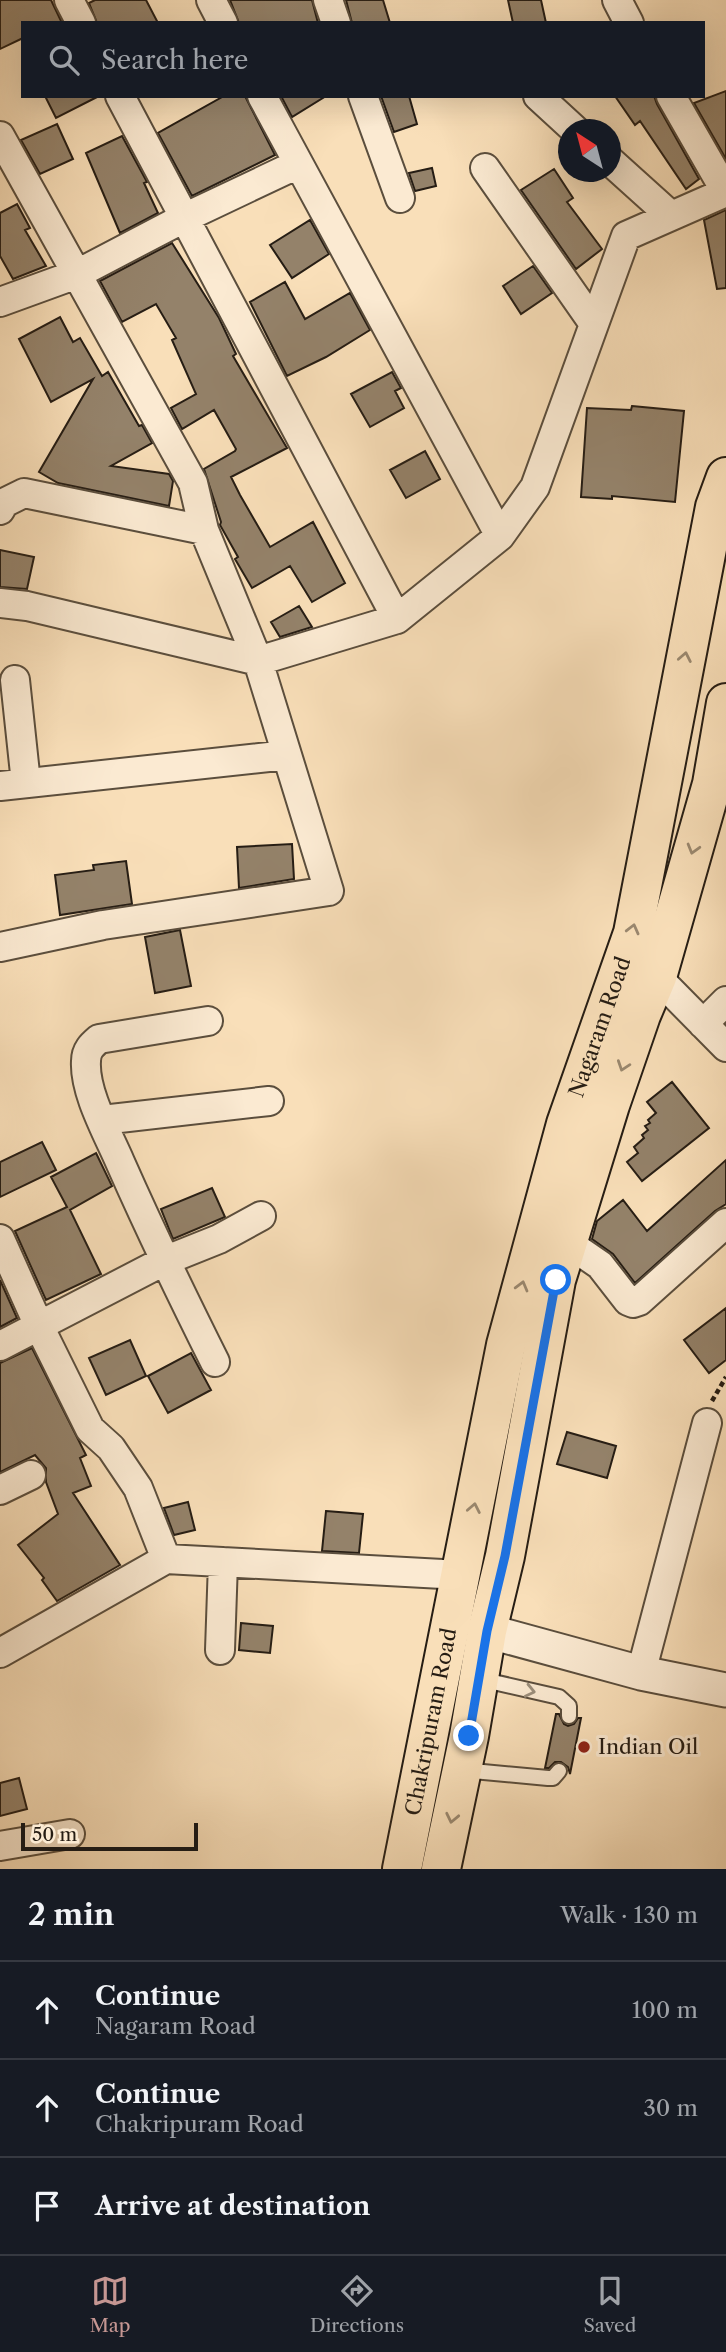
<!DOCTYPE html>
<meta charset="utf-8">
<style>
:root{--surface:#171b24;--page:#20242c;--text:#f1f3f6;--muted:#9ea1a6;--line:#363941;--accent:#c59692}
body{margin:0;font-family:"Libre Caslon Text",serif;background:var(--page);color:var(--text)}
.compass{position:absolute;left:558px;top:119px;width:63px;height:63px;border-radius:50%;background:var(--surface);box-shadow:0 7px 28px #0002;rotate:324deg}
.scale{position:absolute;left:21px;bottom:18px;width:177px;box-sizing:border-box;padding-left:7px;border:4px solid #261d14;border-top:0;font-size:19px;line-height:24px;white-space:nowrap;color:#261d14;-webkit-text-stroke:5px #fbead2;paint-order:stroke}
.stop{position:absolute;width:21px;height:21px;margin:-16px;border:5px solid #1a73e8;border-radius:50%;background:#fff}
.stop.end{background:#1a73e8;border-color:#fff;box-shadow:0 2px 7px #0008}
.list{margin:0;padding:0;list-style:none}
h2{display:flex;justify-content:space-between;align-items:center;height:91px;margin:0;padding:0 28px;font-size:30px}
h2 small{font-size:23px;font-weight:400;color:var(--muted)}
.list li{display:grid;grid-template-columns:46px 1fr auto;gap:21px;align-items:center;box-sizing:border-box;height:98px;padding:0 28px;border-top:2px solid var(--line)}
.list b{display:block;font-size:26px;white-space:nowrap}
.list p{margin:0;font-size:23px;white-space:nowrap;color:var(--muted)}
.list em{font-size:23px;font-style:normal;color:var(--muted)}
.icon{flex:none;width:38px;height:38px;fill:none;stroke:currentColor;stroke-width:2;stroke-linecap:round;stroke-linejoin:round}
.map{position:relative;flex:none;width:726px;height:1869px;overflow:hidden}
.search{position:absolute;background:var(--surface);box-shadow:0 7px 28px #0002;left:21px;right:21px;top:21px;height:77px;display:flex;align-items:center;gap:18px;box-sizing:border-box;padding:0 24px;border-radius:0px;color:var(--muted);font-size:26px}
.sheet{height:385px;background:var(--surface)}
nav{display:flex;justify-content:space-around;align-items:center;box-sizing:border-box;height:98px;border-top:2px solid var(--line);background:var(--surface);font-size:19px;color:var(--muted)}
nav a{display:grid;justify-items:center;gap:4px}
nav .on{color:var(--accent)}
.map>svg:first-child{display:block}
</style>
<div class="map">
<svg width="726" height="1869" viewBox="0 0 726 1869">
<rect width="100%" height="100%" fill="#f9dfb9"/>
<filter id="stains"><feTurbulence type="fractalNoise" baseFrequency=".00286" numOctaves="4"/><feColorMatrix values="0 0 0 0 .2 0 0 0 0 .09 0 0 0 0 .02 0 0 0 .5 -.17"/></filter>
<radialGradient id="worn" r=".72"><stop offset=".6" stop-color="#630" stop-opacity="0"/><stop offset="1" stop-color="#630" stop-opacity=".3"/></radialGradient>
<path fill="#94826a" stroke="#261d14" stroke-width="2" d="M0,0h51l11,23h-39v15l-23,11z
M95,0h51l12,23h-61l-8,-20z
M230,0h82l6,23h-79z
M346,0h37l7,23h-38z
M508,0h33l5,23h-33z
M726,91v68l-32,-56z
M45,96h54l-43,22z
M224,96h21l30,59 -83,41 -34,-63z
M281,96h45l-34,21z
M381,96h28l8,28 -23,8z
M615,96h39l3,8 42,75 -13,10 -46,-68 -5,4z
M57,124l16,35 -33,15 -19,-34z
M122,136l25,46 -3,1 14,30 -38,20 -34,-80z
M432,168l4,18 -21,5 -6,-18z
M554,169l19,29 -6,4 35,47 -26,20 -55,-79z
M17,204l13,24 -5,2 21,36 -33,13 -13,-23v-43z
M726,210v78l-9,1 -13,-69z
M310,220l19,34 -37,24 -22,-33z
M172,243l47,75 17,36 -3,2 54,92 -56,29 9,18 30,52 43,-25 32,61 -33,19 -22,-36 -38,22 -17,-29 3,-2 -18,-32 1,-3 -17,-53 31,-18 1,-2 -22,-39 -32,19 -11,-21 25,-14 -24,-54 4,-2 -20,-34 -34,18 -22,-41z
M533,266l19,27 -31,21 -18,-28z
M285,282l20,37 45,-26 20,37 -44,27 -39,19 -37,-74z
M60,317l13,25 7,-4 22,38 6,-4 31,54 3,-1 10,18 -41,23 58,8 4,7 -4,25 -111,-23 -19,-11 54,-93 -42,23 -32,-63z
M392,372l9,16 -6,3 9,17 -34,19 -19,-33z
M632,406l52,5 -9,91 -63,-6v3l-31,-2 6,-89 44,2z
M425,451l15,28 -34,19 -16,-28z
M0,550l34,7 -7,32 -27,-2z
M299,606l13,21 -32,10 -9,-15z
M292,844l2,35 -55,9 -2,-41z
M126,861l6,43 -72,11 -5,-40 39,-5 -1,-5z
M180,930l11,56 -36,7 -10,-56z
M672,1082l37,46 -67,53 -15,-19 11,-9 -4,-6 10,-9 -2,-3 6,-5 -3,-4 5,-3 -2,-3 8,-7 -9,-11z
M42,1142l14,28 -56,27v-35z
M96,1153l16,33 -42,24 31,64 -55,26 -31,-69 52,-24 -16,-30z
M726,1160v44l-11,7 -80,72 -22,-29 -21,-15 5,-18 26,-21 24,31z
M212,1188l13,29 -52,22 -12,-30z
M0,1280l17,38 -17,9z
M726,1308v52l-17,13 -25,-33z
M130,1340l16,36 -40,19 -17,-37z
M32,1348l54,107 -6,3 11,28 -18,7 47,72 -63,36 -15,-21 2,-2 -26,-33 40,-31 -12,-32v-14l-11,-13 -35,17v-109z
M191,1353l20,37 -43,23 -20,-37z
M567,1432l49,14 -9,32 -50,-14z
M188,1502l7,28 -21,5 -10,-27z
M326,1511l37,3 -4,39 -37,-2z
M241,1623l32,3 -3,27 -31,-3z
M556,1714h3l5,10 4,2 6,-2 4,-6h3l-11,56 -2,-7 -7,-5h-6l-6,6h-4z
M19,1778l8,31 -27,7v-33z"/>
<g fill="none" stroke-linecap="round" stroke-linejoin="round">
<g stroke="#5b4e3d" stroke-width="18">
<path id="service" d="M480,1679l79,18 10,9v10
M462,1770l86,8h5l6,-7"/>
</g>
<g stroke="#5b4e3d" stroke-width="32">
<path id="minor" d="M69,0l12,23
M211,0l12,23
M328,0l8,23
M617,0l12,23
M120,96l277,523
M262,96l238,440
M363,96l37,102
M538,96l37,34
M671,96l55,96
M0,136l193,347 11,47 54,131 71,230 -226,34 -103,22
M610,161l61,55
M485,168l109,156
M0,302l77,-28 107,-56 114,-54
M0,510l4,-7 20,-10 180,37
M0,603l27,3 231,55 139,-42 103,-83 35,-49 91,-251 100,-44
M15,680l11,103
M0,786l287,-31
M657,977l69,70
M208,1021l-109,18c-7,6 -13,11 -13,22 -2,31 22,73 34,101 30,68 62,134 95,200
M703,1024l23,-23
M102,1120l167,-19
M0,1239l39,87 51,103 21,19 27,40 28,71
M568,1243l32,22 28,36 5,2 6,-2 87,-78
M0,1346l164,-85 55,-22 42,-23
M0,1490l31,-15
M220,1650l3,-88
M0,1653l166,-94 295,16
M641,1673l66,-250
M0,1846l70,-12"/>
</g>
<g stroke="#5b4e3d" stroke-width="37">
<path id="tertiary" d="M487,1631l154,42 85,17"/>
</g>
<g stroke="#261d14" stroke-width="42">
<g id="primary">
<path id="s1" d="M402,1869l104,-524 60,-221 67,-191 82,-426 11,-30"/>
<path d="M441,1869l28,-133 18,-105 18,-75 51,-276 54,-175 31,-90 16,-38 55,-193 14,-81"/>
</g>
</g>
<path stroke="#261d14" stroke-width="4.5" stroke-dasharray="5 3.5" stroke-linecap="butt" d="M712,1401l14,-24"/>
<use href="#service" stroke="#fbead2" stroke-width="14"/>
<use href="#minor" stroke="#fbead2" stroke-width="28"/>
<use href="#tertiary" stroke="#fbead2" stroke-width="33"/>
<use href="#primary" stroke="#f9dfb9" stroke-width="38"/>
</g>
<defs><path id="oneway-chevron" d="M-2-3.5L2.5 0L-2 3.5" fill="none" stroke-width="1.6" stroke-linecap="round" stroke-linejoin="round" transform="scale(1.75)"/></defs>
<g stroke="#9a886f">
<use href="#oneway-chevron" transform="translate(685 657) rotate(-79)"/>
<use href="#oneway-chevron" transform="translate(693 849) rotate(106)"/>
<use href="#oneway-chevron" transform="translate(633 929) rotate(-76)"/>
<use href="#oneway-chevron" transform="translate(623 1066) rotate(109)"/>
<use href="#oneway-chevron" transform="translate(522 1286) rotate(-75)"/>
<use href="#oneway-chevron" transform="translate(474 1508) rotate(-79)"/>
<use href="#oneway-chevron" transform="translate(452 1818) rotate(102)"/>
</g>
<use stroke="#9b8e7c" href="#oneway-chevron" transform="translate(530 1691) rotate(13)"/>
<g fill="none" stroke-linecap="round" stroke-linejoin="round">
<path stroke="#1a73e8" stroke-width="9" d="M469,1736l18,-105 18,-75 51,-276"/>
</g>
<circle fill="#8f2418" stroke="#fbead2" stroke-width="2.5" cx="584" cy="1747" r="7"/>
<g text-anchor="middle" stroke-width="6" stroke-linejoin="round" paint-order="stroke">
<g font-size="21" fill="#261d14" stroke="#fbead2">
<text dy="7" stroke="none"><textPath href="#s1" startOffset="866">Nagaram Road</textPath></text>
<text dy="7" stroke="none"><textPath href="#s1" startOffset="150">Chakripuram Road</textPath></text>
</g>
<g font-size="21" fill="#261d14" stroke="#fbead2" text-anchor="start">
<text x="598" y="1754">Indian Oil</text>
</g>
</g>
<rect width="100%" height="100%" filter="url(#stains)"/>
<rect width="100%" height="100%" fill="url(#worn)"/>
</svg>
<svg class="compass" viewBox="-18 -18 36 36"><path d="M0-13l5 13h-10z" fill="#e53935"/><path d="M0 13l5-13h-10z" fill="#9ea1a6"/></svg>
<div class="scale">50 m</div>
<div class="stop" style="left:556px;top:1280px"></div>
<div class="stop end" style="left:469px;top:1736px"></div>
<div class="search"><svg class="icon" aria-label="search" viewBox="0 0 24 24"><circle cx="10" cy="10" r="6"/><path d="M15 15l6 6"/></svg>Search here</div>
</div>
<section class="sheet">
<h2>2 min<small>Walk · 130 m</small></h2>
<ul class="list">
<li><svg class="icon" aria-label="ahead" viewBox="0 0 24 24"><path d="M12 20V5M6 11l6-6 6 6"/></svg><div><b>Continue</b><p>Nagaram Road</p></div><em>100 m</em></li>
<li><svg class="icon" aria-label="ahead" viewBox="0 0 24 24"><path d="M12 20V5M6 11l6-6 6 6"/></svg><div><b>Continue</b><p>Chakripuram Road</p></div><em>30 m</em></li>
<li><svg class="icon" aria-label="arrive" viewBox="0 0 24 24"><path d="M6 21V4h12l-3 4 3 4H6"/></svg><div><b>Arrive at destination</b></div></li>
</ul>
</section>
<nav>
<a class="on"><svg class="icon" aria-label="map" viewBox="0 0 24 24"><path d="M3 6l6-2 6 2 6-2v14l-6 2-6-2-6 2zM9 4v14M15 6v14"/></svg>Map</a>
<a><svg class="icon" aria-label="directions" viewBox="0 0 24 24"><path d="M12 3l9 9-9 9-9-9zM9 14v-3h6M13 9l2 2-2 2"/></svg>Directions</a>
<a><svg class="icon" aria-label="saved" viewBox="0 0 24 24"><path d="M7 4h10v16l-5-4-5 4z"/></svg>Saved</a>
</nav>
